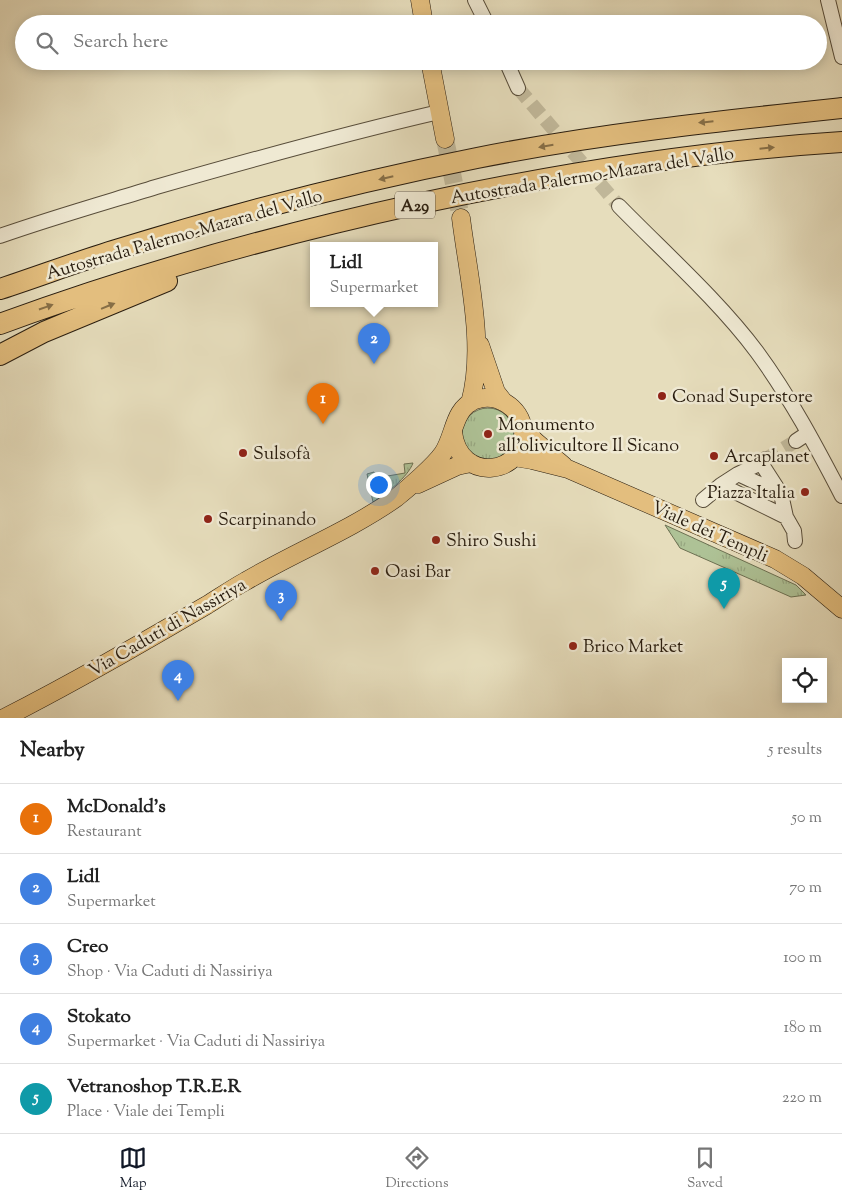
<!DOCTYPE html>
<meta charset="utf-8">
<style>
:root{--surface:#fff;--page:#f2f2f2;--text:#222;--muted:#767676;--line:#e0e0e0;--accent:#111827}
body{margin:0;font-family:"Sorts Mill Goudy",serif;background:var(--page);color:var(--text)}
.controls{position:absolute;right:15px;bottom:15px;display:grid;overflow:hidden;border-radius:0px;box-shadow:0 2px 12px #0003}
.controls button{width:45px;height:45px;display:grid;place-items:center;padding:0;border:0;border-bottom:1px solid var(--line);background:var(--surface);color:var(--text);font:25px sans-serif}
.you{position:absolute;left:378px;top:484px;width:18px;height:18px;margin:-12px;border:4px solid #fff;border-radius:50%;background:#1a73e8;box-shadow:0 0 0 8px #1a73e833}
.badge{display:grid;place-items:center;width:32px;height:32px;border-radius:50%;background:var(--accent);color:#fff;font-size:16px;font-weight:700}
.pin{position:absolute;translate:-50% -41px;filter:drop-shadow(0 1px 2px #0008)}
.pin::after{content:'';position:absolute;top:26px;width:18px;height:15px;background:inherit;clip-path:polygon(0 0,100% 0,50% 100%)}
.popup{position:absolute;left:310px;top:242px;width:128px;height:65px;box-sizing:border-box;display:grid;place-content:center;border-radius:0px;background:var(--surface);filter:drop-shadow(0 1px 4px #0005);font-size:16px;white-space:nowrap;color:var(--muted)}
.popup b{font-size:19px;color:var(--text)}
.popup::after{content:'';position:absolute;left:50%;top:100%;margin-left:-10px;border:10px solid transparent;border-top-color:var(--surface)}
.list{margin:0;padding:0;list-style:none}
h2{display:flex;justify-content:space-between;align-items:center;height:65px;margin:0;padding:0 20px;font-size:21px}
h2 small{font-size:16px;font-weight:400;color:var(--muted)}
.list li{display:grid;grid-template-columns:32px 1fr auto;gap:15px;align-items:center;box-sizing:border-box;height:70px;padding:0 20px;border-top:1px solid var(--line)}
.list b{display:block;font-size:19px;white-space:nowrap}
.list p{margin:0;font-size:16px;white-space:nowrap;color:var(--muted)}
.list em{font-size:16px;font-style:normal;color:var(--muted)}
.icon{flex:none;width:28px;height:28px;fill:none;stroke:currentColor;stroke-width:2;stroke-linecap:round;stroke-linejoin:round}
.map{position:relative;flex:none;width:842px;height:718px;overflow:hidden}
.search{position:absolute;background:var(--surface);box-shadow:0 2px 12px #0003;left:15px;right:15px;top:15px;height:55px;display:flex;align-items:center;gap:12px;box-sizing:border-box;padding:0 18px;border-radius:28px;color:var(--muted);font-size:19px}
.sheet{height:415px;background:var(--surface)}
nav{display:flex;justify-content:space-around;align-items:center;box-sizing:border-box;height:70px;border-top:1px solid var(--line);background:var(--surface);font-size:14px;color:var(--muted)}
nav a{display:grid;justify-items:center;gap:2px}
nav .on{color:var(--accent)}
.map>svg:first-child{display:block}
</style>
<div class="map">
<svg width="842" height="718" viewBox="0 0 842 718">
<defs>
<pattern id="grass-tufts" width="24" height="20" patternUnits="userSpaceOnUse" patternTransform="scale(1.25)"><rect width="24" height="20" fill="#aec296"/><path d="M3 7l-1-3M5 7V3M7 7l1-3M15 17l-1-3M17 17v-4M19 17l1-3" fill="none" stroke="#96a680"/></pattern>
</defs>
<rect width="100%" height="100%" fill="#e6ddbc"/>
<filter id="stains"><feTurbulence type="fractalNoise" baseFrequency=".004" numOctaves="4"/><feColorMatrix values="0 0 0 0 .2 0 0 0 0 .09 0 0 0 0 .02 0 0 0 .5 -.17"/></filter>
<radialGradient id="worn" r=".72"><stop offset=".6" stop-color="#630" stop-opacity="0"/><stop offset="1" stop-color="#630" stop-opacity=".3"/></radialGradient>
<path fill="url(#grass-tufts)" stroke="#6c7052" d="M462 434a26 26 0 1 1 52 0a26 26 0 1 1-52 0Z
M413,463c-5,14 -27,31 -40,39l-6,-28 7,-2 2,6 29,-5 -1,-9z
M665,525l131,60 10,10 -15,2 -111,-49z"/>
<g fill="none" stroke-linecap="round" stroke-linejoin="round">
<path stroke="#c0b799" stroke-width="14" stroke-dasharray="14 7" stroke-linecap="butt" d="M518,88l101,118
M766,459l30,-18"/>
<path stroke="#c0b799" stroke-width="18" stroke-dasharray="18 9" stroke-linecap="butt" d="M445,139l16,79"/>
<g stroke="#584d3a" stroke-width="16">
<path id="minor" d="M475,0l12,24
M828,0l14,57
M506,61l12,27
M619,206c45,46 100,95 138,146 33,45 59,94 85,144
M0,236c51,-18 104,-33 156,-49 94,-27 188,-53 283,-75
M796,441l12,-8
M766,459l-5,4 20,31 5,23 8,14 1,10
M761,463l-23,11 -17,11 65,32
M738,474l43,20
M703,500l18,-15"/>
</g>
<g stroke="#291d0f" stroke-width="19">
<path id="major" d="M420,0l4,24
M430,61l15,78
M461,218c7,57 25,129 9,185
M480,345l16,47 7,9
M523,428l12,13 29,25
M514,457l18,3 36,9 207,90 28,17 39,33
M418,484l39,-18 14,-3
M4,718c69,-35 136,-74 203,-113 13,-8 26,-17 39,-24 49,-29 103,-50 150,-83 11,-9 39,-33 47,-45 12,-18 10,-44 32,-53 21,-8 46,7 48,30 4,45 -64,55 -70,2"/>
</g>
<g stroke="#291d0f" stroke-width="22">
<path id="highway" d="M0,289c40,-13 79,-28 119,-40 117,-36 237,-67 358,-91 120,-24 243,-37 365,-50
M0,324c136,-50 276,-89 417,-120 140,-30 282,-53 425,-62
M0,355l44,-23 123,-51"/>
</g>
<use href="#minor" stroke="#efe9d3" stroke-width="14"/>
<use href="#major" stroke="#e3be7e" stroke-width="18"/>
<use href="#highway" stroke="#e3be7e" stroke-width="20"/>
</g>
<defs><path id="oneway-solid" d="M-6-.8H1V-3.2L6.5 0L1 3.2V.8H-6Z" transform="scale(1.25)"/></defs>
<g fill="#866e46">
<use href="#oneway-solid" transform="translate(706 122) rotate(174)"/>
<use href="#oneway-solid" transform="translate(546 146) rotate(170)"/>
<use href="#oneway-solid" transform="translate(767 148) rotate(-6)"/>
<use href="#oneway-solid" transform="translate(386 178) rotate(167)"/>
<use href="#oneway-solid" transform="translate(108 306) rotate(-22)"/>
<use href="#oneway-solid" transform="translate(46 307) rotate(-19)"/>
</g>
<g fill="#8f2418" stroke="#efe9d3" stroke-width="2">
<circle cx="662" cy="396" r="5"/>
<circle cx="488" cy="434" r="5"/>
<circle cx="243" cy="453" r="5"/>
<circle cx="714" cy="456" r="5"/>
<circle cx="805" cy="492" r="5"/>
<circle cx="208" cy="519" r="5"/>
<circle cx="436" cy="540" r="5"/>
<circle cx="375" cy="571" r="5"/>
<circle cx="573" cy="646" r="5"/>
</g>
<g text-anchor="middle" stroke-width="5" stroke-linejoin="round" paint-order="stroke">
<rect fill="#efe9d3" stroke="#645a4a" stroke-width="1" x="395" y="191.5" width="40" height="27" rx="4"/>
<g font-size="16" font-weight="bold" fill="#291d0f">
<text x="415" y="211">A29</text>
</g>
<g font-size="18" fill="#291d0f" stroke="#efe9d3">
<text transform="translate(592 175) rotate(-9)" y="6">Autostrada Palermo-Mazara del Vallo</text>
<text transform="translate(184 234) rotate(-16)" y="6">Autostrada Palermo-Mazara del Vallo</text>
<text transform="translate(710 531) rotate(24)" y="6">Viale dei Templi</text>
<text transform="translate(167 627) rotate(-30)" y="6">Via Caduti di Nassiriya</text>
</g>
<g font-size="18" fill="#291d0f" stroke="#efe9d3" text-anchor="start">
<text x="672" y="402">Conad Superstore</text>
<text x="498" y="430">Monumento<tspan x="498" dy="21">all'olivicultore Il Sicano</tspan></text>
<text x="253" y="459">Sulsofà</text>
<text x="724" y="462">Arcaplanet</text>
<text x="795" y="498" text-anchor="end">Piazza Italia</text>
<text x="218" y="525">Scarpinando</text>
<text x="446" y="546">Shiro Sushi</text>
<text x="385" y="577">Oasi Bar</text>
<text x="583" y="652">Brico Market</text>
</g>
</g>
<rect width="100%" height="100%" filter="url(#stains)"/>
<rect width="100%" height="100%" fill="url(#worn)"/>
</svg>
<div class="controls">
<button><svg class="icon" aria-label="locate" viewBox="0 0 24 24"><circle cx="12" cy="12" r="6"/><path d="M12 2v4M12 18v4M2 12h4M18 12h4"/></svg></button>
</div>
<div class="you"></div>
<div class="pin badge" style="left:323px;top:424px;background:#e8710a">1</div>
<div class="pin badge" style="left:374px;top:364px;background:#3f7fe0">2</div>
<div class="popup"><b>Lidl</b>Supermarket</div>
<div class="pin badge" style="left:281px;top:621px;background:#3f7fe0">3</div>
<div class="pin badge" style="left:178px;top:701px;background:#3f7fe0">4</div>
<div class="pin badge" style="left:724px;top:609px;background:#0f9aa8">5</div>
<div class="search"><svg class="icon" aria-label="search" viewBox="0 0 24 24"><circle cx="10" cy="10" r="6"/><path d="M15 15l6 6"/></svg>Search here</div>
</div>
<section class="sheet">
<h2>Nearby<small>5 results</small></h2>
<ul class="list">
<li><span class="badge" style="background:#e8710a">1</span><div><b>McDonald's</b><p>Restaurant</p></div><em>50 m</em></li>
<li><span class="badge" style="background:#3f7fe0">2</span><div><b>Lidl</b><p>Supermarket</p></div><em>70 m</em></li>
<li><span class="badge" style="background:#3f7fe0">3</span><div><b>Creo</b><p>Shop · Via Caduti di Nassiriya</p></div><em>100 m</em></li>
<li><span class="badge" style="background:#3f7fe0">4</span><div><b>Stokato</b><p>Supermarket · Via Caduti di Nassiriya</p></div><em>180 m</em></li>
<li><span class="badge" style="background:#0f9aa8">5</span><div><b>Vetranoshop T.R.E.R</b><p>Place · Viale dei Templi</p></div><em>220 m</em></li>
</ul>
</section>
<nav>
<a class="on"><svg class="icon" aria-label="map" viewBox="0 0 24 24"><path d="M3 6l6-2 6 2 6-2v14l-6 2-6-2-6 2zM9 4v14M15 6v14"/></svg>Map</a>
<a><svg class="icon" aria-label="directions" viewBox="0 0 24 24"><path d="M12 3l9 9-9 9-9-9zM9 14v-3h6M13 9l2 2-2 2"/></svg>Directions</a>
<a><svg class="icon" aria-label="saved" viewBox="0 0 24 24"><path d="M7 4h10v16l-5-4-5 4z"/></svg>Saved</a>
</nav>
